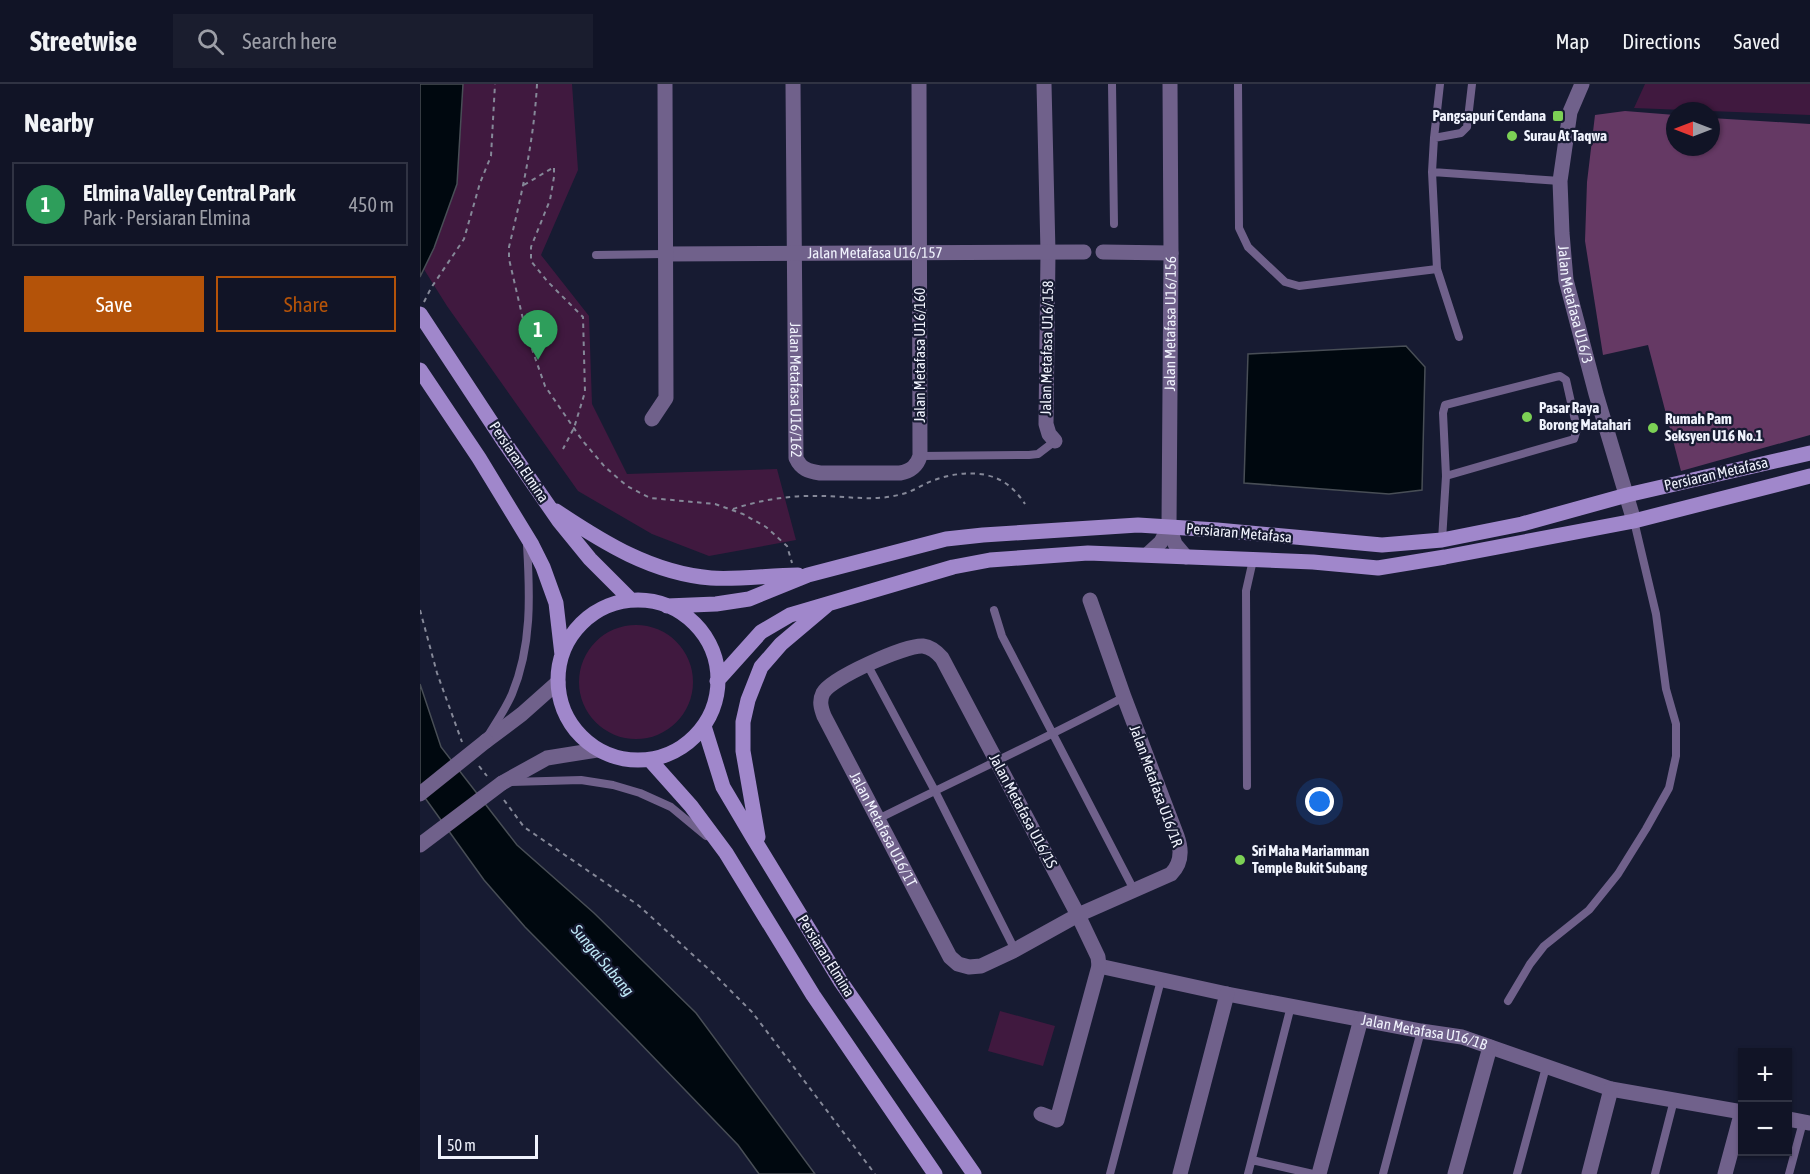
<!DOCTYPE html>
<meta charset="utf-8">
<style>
:root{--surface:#111426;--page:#1a1d2e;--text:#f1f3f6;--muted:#9c9ea7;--line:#303343;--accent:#b45309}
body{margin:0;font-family:"Asap Condensed",sans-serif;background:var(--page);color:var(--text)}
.controls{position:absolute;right:18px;bottom:18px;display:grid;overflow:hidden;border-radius:0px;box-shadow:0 2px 4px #0004}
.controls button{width:54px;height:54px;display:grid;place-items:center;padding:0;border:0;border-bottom:2px solid var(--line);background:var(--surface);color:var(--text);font:30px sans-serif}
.compass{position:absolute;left:1246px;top:18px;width:54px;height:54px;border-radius:50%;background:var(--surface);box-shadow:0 2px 4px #0004;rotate:270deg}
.scale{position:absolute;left:18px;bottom:15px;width:100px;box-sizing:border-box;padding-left:6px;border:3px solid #f0f3fd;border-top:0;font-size:16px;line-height:21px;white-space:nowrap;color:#f0f3fd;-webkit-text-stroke:4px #171b32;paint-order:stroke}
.you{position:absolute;left:900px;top:718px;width:21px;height:21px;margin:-15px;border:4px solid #fff;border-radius:50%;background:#1a73e8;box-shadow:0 0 0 9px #1a73e833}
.badge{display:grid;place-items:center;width:39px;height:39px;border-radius:50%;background:var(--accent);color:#fff;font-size:20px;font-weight:700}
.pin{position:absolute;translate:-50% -50px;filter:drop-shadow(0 2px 3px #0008)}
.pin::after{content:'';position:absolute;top:32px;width:21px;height:18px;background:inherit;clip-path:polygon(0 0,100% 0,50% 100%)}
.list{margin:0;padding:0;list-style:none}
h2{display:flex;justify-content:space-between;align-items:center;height:78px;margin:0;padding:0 24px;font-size:26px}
h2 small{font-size:20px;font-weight:400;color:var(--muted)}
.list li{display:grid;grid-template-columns:39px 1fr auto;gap:18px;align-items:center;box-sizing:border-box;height:84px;margin:0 12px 12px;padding:0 12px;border:2px solid var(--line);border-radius:0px}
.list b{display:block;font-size:22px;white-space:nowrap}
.list p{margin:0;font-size:20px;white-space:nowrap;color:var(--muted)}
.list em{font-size:20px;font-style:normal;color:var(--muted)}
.actions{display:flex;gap:12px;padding:18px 24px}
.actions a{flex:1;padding:14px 0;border:2px solid var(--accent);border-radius:0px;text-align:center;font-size:21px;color:var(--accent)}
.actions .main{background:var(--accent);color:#fff}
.icon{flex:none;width:33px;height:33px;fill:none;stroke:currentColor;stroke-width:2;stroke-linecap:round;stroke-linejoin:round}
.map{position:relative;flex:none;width:1390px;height:1090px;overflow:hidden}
header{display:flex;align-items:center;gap:36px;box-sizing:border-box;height:84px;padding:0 30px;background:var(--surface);border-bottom:2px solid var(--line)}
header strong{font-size:28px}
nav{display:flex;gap:33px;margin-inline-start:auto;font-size:21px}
.search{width:420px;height:54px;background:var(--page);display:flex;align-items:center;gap:15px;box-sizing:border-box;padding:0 21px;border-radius:0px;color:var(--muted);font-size:22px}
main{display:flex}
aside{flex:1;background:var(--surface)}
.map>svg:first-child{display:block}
</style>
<header>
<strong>Streetwise</strong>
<div class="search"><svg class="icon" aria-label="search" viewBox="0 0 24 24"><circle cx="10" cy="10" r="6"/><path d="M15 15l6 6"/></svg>Search here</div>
<nav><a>Map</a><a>Directions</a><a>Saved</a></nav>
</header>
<main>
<aside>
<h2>Nearby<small></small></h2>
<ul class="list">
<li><span class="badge" style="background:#2e9e5b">1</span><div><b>Elmina Valley Central Park</b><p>Park · Persiaran Elmina</p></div><em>450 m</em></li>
</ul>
<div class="actions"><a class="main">Save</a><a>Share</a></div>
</aside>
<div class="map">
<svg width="1390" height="1090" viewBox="0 0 1390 1090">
<rect width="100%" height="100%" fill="#171b32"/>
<path fill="#40193f" d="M0,0h152l6,86 -37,85 48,61 3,88 35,70 150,-5 19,71 -87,16 -57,-22 -74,-43 -131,-185 -27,-43z
M1225,0h165v31l-176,-7z
M159 598a57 57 0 1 1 114 0a57 57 0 1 1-114 0Z
M580,927l55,15 -12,40 -55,-15z"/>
<path fill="#653964" d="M1205,27l50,4v32h36v-29l99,6v311l-129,36 -33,-126 -45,10 -18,-114 2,-59 8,-67z"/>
<path fill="#00080f" stroke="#484e56" stroke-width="1.5" d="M0,0h43l-6,100 -23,64 -14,29z
M986,262l19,21 -3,123 -33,4 -145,-11 4,-129z
M0,600l21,63 76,98 77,68 102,100 119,161h-56l-21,-29 -103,-107 -110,-111 -41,-47 -64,-89z"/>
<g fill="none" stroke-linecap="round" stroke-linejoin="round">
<path stroke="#858898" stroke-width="2" stroke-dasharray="4.5 4.5" stroke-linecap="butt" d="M117,0c-3,56 -15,109 -28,163v12l17,73 19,54 37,54 23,27 22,19 23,12 65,6 28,10 23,13 21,19 5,17
M104,101l30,-18v10l-4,23 -19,47v14l17,21 35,35 2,75 -11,36 -11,21
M4,218l7,-14 33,-49 16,-56 11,-27 4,-72
M313,425c27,-9 58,-14 86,-13 28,0 56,6 83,-2 9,-2 17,-7 25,-11 18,-8 40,-12 59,-8 18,4 29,14 39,29
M0,526l17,63 25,69
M59,682l8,10
M84,716l20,27 114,78 76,69 38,38 123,162"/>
<path stroke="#70618b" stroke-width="8" d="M692,0l2,140
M818,0l1,144 9,19 37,35 14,4 138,-17
M1020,0l-6,54 -2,34 5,97 22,68
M1014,54l27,-5 6,-6 5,-43
M1012,88l128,9
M176,171l69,-1
M500,372l109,-1 9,-1 17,-13
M1022,456l4,-64 -3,-63 2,-8 110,-28 5,-1 6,4 11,49 -3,10 -128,37
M574,526l8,26 132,254
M447,580l68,127 80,159
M69,650c8,-13 17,-26 23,-40 20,-48 18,-99 15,-149
M91,698l70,-2 32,5 27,8 31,14 35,29
M827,702l-1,-195 7,-31
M458,735c82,-41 165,-79 246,-122
M1088,917l22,-37 14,-18 45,-36 29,-36 28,-45 23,-41 7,-32v-32l-10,-35 -10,-75 -22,-93
M832,1076l61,14
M690,1090l51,-194
M828,1090l43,-168
M963,1090l38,-143
M1097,1090l29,-107
M1235,1090l19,-74
M1369,1090l14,-52"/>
<g stroke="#70618b" stroke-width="15">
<path id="s1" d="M373,0l3,374c5,11 12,13 24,15h80c11,-2 17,-7 20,-17l-1,-372"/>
<path d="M624,0l4,168 -2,172 3,10 6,7"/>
<path d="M683,168l68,1"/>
<path id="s2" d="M245,170l419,-2"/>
<path d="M232,335l14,-21 -1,-314"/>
<path d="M66,657l36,-27 36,-32"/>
<path d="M82,699l45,-25 50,-8"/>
<path id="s3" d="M679,882l128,28 194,37 41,6 149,52 131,23"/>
<path id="s4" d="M621,1030l16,6 42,-154 -1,-9 -20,-42 -136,-257c-6,-7 -11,-11 -19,-12 -18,-1 -92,32 -100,47 -4,8 -2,15 1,23l126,241 8,7 11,3 12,-1 34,-16 63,-35 93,-41c11,-11 11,-24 6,-38l-53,-139 -34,-97"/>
<path d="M1368,1035l22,4"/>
<path d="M760,1090l47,-180"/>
<path d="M899,1090l42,-155"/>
<path d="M1035,1090l35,-127"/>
<path d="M1169,1090l22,-85"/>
<path d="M1305,1090l17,-63"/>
</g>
<g stroke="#70618b" stroke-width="15">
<path id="s5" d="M1162,0l-12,28 -10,69 2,52 4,47 30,114 38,127"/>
<path d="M749,442l6,18 11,13"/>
<path id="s6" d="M728,470l13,-12 8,-16 2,-273 -1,-169"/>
</g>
<path stroke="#a087cb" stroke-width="15" d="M0,230l85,129 54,78 31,38 41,41
M0,286l59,88 53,87 11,22 13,36 6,52
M136,427c48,32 96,62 155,67 27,2 59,-3 87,-3
M138 596a80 80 0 1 1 160 0a80 80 0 1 1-160 0Z
M247,522l49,-2 33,-5 59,-24 138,-36 37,-4 155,-10 79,5 165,15 60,-5 80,-16 105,-29 183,-42
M297,597l44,-49 29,-17 163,-48 37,-7 98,-7 225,9 65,6 67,-11 189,-36 176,-45
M284,642l19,61 29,49 89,146 133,192
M230,676l41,46 35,47 87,142 122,179
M338,753l-15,-86v-29l5,-22 13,-33 20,-23 45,-38"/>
<path stroke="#70618b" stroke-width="15" d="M0,710l66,-53
M0,761l82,-62"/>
</g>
<g fill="#7cd155" stroke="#171b32" stroke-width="2">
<rect x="1132" y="26" width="12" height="12" rx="3"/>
<circle cx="1092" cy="52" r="6"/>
<circle cx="1107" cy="333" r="6"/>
<circle cx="1233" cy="344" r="6"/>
<circle cx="820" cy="776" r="6"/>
</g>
<g text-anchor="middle" stroke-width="4.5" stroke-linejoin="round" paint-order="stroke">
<g font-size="15" font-weight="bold" fill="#f0f3fd" stroke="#171b32" text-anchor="start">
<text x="1126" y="37" text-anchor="end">Pangsapuri Cendana</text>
<text x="1104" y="57">Surau At Taqwa</text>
<text x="1119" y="329">Pasar Raya<tspan x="1119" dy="17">Borong Matahari</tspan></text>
<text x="1245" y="340">Rumah Pam<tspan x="1245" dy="17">Seksyen U16 No.1</tspan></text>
<text x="832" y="772">Sri Maha Mariamman<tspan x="832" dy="17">Temple Bukit Subang</tspan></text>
</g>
<g font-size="15" fill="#f0f3fd" stroke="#171b32">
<text dy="5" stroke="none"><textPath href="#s2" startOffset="210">Jalan Metafasa U16/157</textPath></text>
<text dy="5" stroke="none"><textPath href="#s5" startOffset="225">Jalan Metafasa U16/3</textPath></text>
<text dy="5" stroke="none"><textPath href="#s6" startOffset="238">Jalan Metafasa U16/156</textPath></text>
<text transform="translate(627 264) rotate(-89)" y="5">Jalan Metafasa U16/158</text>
<text transform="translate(500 271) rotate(-90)" y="5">Jalan Metafasa U16/160</text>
<text dy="5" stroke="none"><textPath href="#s1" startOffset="306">Jalan Metafasa U16/162</textPath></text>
<text transform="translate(99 378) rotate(56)" y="5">Persiaran Elmina</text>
<text transform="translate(1296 390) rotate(-13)" y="5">Persiaran Metafasa</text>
<text transform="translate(819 449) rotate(5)" y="5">Persiaran Metafasa</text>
<text transform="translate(736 702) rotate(70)" y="5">Jalan Metafasa U16/1R</text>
<text transform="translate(603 727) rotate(62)" y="5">Jalan Metafasa U16/1S</text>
<text dy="5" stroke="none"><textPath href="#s4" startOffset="810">Jalan Metafasa U16/1T</textPath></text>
<text transform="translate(406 872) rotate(58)" y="5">Persiaran Elmina</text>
<text dy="5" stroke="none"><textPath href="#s3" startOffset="332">Jalan Metafasa U16/1B</textPath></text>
</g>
<g font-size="16" font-style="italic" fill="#bfe9f7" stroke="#171b32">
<text transform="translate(183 876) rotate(50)" y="6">Sungai Subang</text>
</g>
</g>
</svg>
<div class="controls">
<button>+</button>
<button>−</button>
</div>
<svg class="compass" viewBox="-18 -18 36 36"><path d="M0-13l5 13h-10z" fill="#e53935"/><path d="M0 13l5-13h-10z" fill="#9c9ea7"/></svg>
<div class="scale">50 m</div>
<div class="you"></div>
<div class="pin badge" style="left:118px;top:276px;background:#2e9e5b">1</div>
</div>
</main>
